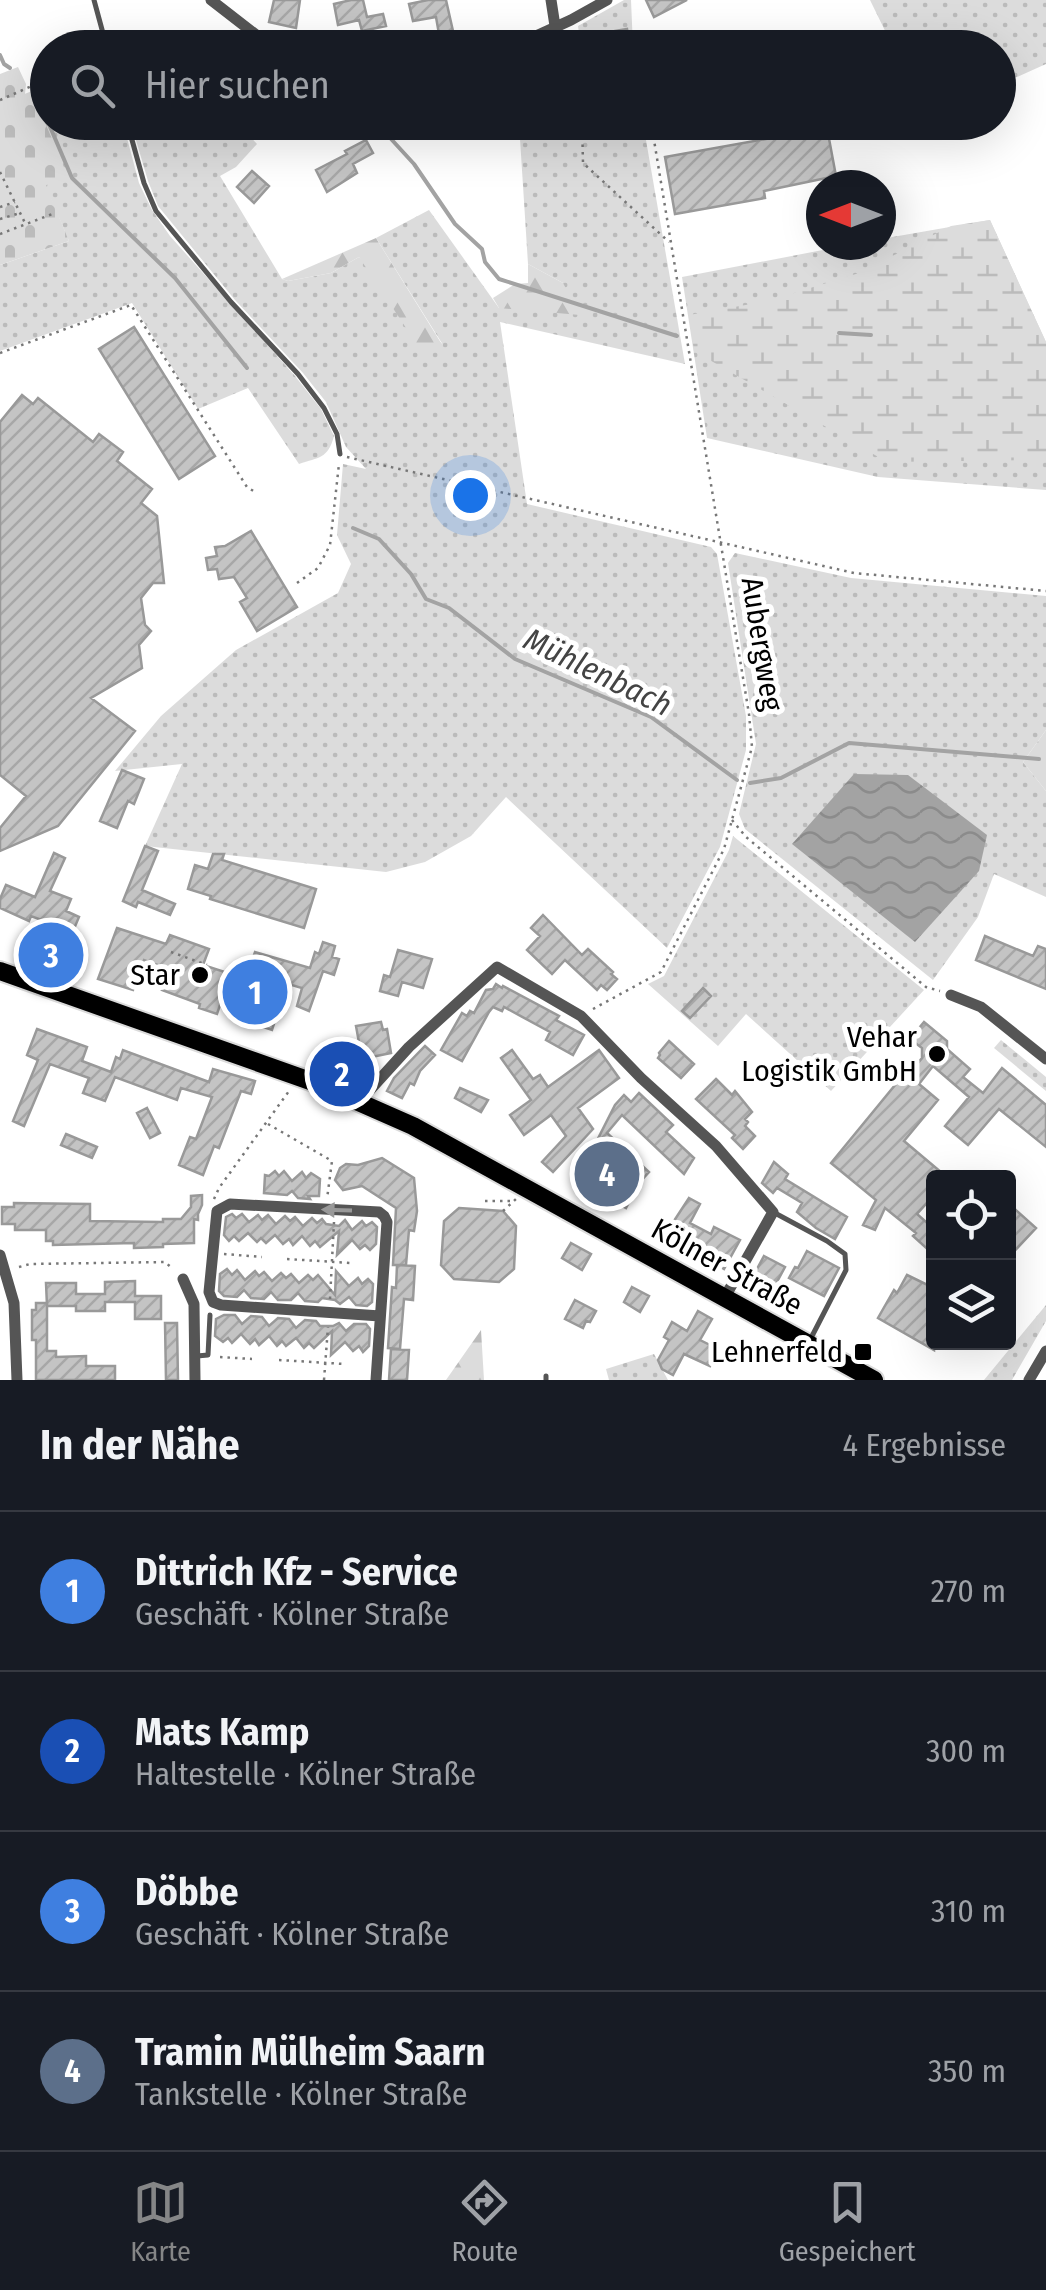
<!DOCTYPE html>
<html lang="de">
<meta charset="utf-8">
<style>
:root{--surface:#171b24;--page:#242831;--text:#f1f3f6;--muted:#9ea1a6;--line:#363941;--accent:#858687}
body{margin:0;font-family:"Fira Sans Condensed",sans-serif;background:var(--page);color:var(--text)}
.controls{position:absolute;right:30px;bottom:30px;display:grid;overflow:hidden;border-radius:10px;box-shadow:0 10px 40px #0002}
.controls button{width:90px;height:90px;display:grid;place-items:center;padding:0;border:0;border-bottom:2px solid var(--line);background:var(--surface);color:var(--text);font:50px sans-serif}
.compass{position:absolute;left:806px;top:170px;width:90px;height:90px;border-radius:50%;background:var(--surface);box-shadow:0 10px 40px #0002;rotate:270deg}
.you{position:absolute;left:470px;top:495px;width:35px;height:35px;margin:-25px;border:8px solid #fff;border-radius:50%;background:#1a73e8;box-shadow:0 0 0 15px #1a73e833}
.badge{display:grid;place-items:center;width:65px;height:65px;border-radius:50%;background:var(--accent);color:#fff;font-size:32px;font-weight:700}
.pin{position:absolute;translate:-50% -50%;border:5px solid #fff;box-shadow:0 2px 10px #0006}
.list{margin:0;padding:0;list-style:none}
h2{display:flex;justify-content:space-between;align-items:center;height:130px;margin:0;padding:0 40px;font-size:42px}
h2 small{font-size:32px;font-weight:400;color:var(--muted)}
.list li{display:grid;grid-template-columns:65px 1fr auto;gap:30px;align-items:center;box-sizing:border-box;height:160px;padding:0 40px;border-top:2px solid var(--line)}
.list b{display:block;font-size:38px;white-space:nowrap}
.list p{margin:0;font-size:32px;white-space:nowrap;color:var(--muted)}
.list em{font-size:32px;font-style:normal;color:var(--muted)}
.icon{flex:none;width:55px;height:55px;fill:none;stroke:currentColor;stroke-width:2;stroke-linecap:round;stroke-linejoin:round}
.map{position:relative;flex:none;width:1046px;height:1380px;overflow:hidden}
.search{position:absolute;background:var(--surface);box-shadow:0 10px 40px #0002;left:30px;right:30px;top:30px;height:110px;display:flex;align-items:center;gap:25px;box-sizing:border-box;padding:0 35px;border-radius:55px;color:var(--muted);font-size:38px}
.sheet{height:770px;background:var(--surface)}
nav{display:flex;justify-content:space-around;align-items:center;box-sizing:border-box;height:140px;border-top:2px solid var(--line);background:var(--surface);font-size:28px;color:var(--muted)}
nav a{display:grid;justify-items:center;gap:5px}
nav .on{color:var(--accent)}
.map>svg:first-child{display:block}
</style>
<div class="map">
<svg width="1046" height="1380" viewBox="0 0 1046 1380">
<defs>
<pattern id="grass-dots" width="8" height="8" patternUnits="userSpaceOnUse" patternTransform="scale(2.5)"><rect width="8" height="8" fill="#dcdcdc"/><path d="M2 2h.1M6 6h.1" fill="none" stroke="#bbb" stroke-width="1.8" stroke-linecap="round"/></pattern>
<pattern id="forest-firs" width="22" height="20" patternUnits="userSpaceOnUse" patternTransform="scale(2.5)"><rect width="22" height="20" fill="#dcdcdc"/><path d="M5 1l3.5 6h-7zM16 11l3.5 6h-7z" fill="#bbb"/></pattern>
<pattern id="wetland-marsh" width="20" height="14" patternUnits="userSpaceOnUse" patternTransform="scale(2.5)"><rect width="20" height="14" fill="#dcdcdc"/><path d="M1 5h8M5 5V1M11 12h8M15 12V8" fill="none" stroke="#bbb"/></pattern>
<pattern id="cemetery-stones" width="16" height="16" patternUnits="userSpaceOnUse" patternTransform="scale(2.5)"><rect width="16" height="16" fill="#dcdcdc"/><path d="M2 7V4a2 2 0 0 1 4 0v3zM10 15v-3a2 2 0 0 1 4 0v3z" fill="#bbb"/></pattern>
<pattern id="water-waves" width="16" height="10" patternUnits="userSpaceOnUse" patternTransform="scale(2.5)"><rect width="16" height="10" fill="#a3a3a3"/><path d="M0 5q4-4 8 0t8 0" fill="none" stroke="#8b8b8b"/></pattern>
<pattern id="building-hatch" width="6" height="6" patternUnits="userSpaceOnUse" patternTransform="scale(2.5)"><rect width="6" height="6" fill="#c4c4c4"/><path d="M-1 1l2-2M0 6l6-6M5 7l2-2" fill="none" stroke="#a7a7a7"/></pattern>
</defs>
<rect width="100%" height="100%" fill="#fff"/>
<path fill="url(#grass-dots)" d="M624,0h7l2,47h-52l-3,-21z
M870,0h176v64l-47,21 -1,-37 -105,-1z
M47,85l1,37 75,1 16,60 13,27 18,26 125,140 26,33 13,27c-6,23 -15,21 -35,28l-51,-76 -50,21 -66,-106 -132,48v-86l69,-24 -24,-56 15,-7 -48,-79z
M131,123h107l19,21 -21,23 -16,9 62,103 6,2 43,-8 28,-16 84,88 -67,-107 53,-28 70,98 64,-25 -35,-19 -9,-141h124l42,241 -185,-42 27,182 184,43 6,7 29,162v34l-26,97 -53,101 -161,-151 -35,39 -46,26 -39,10 -241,-26 37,-82 -67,7 46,-55 75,-66 102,-57 13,-29 -14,-29 6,-71 23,5 -20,-22 -20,-45 -23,-29 -68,-73 -77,-94 -10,-25z
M990,220l56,122v148l-168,-13 -171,-39 -25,-161 167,-32h32v-6z
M735,553l116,25 195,18v134l-23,32 23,29v106l-52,-23 -16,43 -45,63 -188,-151 -6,-15 17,-70 -28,-181z
M733,836l191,154 -93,101 -85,-77 -28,32 -70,-62 16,-8 65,-126z
M1001,1040l45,37v14l-52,-43z
M1046,1305v16l-34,59h-28z
M654,1354l14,26h-59l-3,-11z"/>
<path fill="url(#forest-firs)" d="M376,238l67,108 -17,12 -67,-101 -28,16 -43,8 -6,-2z
M528,264l35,19 17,32 -81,-7 -6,-10 22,-14 13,-1z
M1046,730v61l-23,-29z
M481,1330l3,50h-38z"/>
<path fill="url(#wetland-marsh)" d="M990,220l56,122v118l-159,2 -193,-111 -5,-36 79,-14 91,-28 92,-47z"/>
<path fill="url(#cemetery-stones)" d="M18,67l8,17 -1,10 16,19 27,64 -22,8 23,56 -69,24v-191z"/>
<path fill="url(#water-waves)" d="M854,774l54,1 79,60 -8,36 -64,71 -123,-98z"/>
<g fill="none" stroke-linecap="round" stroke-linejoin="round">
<path stroke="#a3a3a3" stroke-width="4" d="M0,55l4,9 6,4
M34,95l14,26
M48,122l24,56 103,100 72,90
M368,122l13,6 33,36 41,60 27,25 3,13 14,17 178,57
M839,333l32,2
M353,528l26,11 32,35 15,25 23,9 66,51 136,58 86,63
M750,783l31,-5 68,-35 190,16"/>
</g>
<path fill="url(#building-hatch)" stroke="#999" stroke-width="2.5" d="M274,0h26l-4,28 -27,-6z
M351,0h12l4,17 16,-3 3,12 -24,5 -3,-11 -21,5 -4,-21z
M428,0h18l7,31 -14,3 -3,-17 -23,4 -4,-17z
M646,0h41l-33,17z
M627,29l3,19h-30l-1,-12h4v-3z
M827,128l9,48 -72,15 1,7 -90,16 -10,-57z
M366,140l7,13 -20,11 4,9 -30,19 -11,-22 31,-16 -2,-3z
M252,171l17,15 -15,17 -17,-16z
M134,327l81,129 -36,23 -80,-130z
M22,395l11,9 5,-6 55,44 6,-8 24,18 -6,9 35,28 -11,14 16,13 7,67h-11l-12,15 4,27 6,6 -12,14 3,23 -51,30 44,33 -77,95 -58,25v-23l26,-32 -26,-21v-353z
M251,531l46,76 -40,24 -17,-29 7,-4 -13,-21 -15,2 -2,-10 -9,1 -2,-12 11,-2 -2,-9 10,-1z
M122,770l22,9 -10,25 -6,-3 -11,27 -17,-7z
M145,846l13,5 -16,39 33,14 -5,11 -32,-13 -2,5 -13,-6z
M54,853l11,5 -15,33 21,8 -5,12 13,6 -8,19 -18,-7 2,-4 -24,-9 -2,5 -29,-13v-9l6,-14 29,12z
M213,854h11l-2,6 94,29 -12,39 -94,-29 1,-3 -23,-7 7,-24 13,4z
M543,915l39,40 6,-6 25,23 -2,2 6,5 -10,11 -6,-5 -4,5 -32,-30 -13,14 -25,-24 13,-14 -9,-8z
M117,928l49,16 4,-9 39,14 -6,16 43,14 9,-27 55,16 5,-16 4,2 4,-12 12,4 -3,11 7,2 -5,16 -11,-4 -14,40 -12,-5 5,-18 -30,-9 -9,28 15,4 -6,19 -24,-8 5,-17 -30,-9 -6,18 -18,-6 1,-4 -38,-14 7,-21 -25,-9 -11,30 -35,-11z
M985,936l48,20 5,-10 8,3v40l-70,-29z
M398,950l34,9 -9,29 -21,-6 -4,14 -18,-5 4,-16 6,2z
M496,984l6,4 1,-2 56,30 -3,4 28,15 -11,20 -27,-15 4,-8 -46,-25 -2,4 -9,-4 -4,5 -27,49 -21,-11 21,-37 5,3 3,-5 4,2 12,-23 7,-1z
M703,988l8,8 -21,22 -8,-7z
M381,1022l2,8 4,-1 4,24 -29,6 -6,-33z
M924,1022l23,19v8l23,20 -7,8 20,16 19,-25 44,37v42l-47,-38 -31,36 -23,-19 24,-29 -36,-31 -14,18 19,16 -34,41 44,37h-14v17l-17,19 17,15v26l-21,-19 3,-3 -31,-25 -10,22 -12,-5 13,-25 -45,-37 74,-90 3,2 14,-17v-10l-12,-9z
M37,1029l50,18 -5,14 29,11 5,-15 4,2 3,-9 86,32 4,-13 42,12 -4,13 -10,-3 -22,57 -5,-2 -11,29 -24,-10 11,-28 6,2 16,-42 -31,-9 -4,12 -62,-23 -10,24 -22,-8 6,-15 -39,-14 -26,62 -11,-5 25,-61 -11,-5z
M669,1041l25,23 -13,14 -23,-20 2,-3 -1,-2z
M425,1046l10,9 -15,16 -6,14 -4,-2 -8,15 -15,-7 7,-13z
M512,1050l21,29 7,-4 8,12 51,-37 20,28 -41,30 15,21 -40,43 -11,-10 24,-26 -15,-21 -27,20 -14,-20 21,-15 -30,-42z
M716,1079l16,16 3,-4 17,21 -7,7 3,3 -3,4 10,10 -12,13 -11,-11 3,-3 -39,-36z
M460,1088l28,12 -7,12 -26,-14z
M639,1093l34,32 -7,7 28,26 -10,16 -62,-59 -15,18 42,39 -11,12 -12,24 -50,-26 39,-77 9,-10 7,7z
M147,1108l13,25 -10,5 -13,-25z
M66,1134l31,13 -5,11 -31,-13z
M382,1158l32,20 3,33 -3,20 -5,-1 -3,35h-13l3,-57 -34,-22 -19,4 -8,-10 5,-12 6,-4 12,1z
M774,1162l14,12 -3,5 62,38 -12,22 -19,-11 -19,-16 5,-9 -25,-15 -4,5 -11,-10z
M275,1171l4,5 5,-5 8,10 10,-9 4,6 5,-5 9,6 -1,17h-11l2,3 -12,-1 -6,-7 -5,4 -23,-2 1,-18 4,1z
M202,1195v10l-4,9v6l-4,-1v24l-31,1v3l-29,1v-5l-81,2v-4h-7v-11h-31v-6h-13v-17h12v-4l76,1v17l73,1v-3h18l10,-12v-11z
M689,1198l11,6 -10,19 21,11 3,-7 26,13 -16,29 -58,-36z
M1008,1203l28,25 -28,30z
M459,1208l44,3 13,15 -2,43 -15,13 -45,-3 -13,-14 3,-44z
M232,1214l4,4 6,-4 7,8 9,-7 4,5 6,-5 8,9 9,-8 5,5 5,-4 8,9 9,-8 5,5 5,-4 4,5 13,2 6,-6 7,10 10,-9 4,5 6,-4 5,5 -1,17 -6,6 -5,-5 -5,4 -8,-9 -15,15 2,-24 -19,16 -5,-6 -5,5 -8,-10 -9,9 -4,-6 -6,5 -8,-9 -9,8 -5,-5 -4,4 -9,-9 -9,8 -5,-5 -5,5 -5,-6 2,-18z
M571,1243l20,11 -9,16 -20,-12z
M807,1251l32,17 -15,28 -35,-18 6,-11 3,1z
M764,1256l21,11 -14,26 -21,-11z
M397,1265l18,1 -2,34 -9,-1 -4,50 -12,-1 4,-61 4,1z
M227,1269l5,6 5,-5 8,10 10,-9 4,5 5,-4 8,9 9,-8 5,5 5,-4 8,9 9,-8 5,5 5,-5 17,20 1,-24 13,15 9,-8 4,6 6,-5 5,5 -1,18 -5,4 -11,-1 -7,-8 -9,7 -5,-4 -13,-2 -4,4 -13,-1 -7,-8 -7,7h-13l-7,-8 -7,7 -13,-1 -7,-8 -7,7 -13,-1 -5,-5 1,-17z
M907,1275l27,13v62l-56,-32 16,-28 3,3z
M135,1281v15h26v23h-26v-17h-30v9h-29v-5h-29l-1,-23h30v11h29v-12z
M632,1287l17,9 -9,16 -16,-10z
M575,1300l21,11 -6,11 -4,-1 -3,7 -18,-9z
M36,1303h11v48h9v6l30,-1v10h29v14h-79v-40h-4v-30h4z
M698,1311l14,8 -12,21 18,9 -8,17 -26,-12 -11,21 -11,-6 -4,-9 11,-20 -5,-3 8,-15 15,9z
M224,1315h11l7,9 9,-8 11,1 7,9 9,-8 11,1 7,9 9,-8 11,1 4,5h13l6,-3 7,8 8,-7h12l4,5 -1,17 -6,6 -4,-6 -6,5 -8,-9 -14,13 1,-24 -18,17 -5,-5 -5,5 -8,-10 -10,8 -4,-5 -5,5 -8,-10 -10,9 -4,-6 -5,5 -9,-10 -9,9 -4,-5 -5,4 -8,-6 1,-17z
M165,1323h12l1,57h-12z
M391,1349l18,1 -2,30h-18z"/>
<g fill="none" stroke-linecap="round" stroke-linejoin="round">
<g stroke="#dbdbdb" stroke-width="22">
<path id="primary" d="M0,971l313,111 100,44 461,254"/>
</g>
<path stroke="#777" stroke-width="2.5" stroke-dasharray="2.5 5" stroke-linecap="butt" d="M572,31l2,17
M0,100l48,-21
M582,122l1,41 86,79
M0,172l25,51
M0,207l15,-5
M0,219l20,-6
M0,234l55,-21
M0,353l131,-48 116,182 8,5
M347,457l507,116 192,18
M297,583l21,-15 12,-23 9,-81
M732,820l14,17 180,150 14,4
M171,952l36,13
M593,1009l68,-37 63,-123 28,-102 -3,-33 -98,-592
M268,1124l64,37 -5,38
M214,1199l5,-11 70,-97
M485,1201h27
M503,1211l13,-12
M224,1254l38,3
M287,1259l64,4
M19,1267l11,-3 135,-2 8,7
M330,1299l4,-77
M220,1357l32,2
M279,1360l66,4
M324,1380l4,-53"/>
<path stroke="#555" stroke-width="5" d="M94,0l13,48
M127,122l17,61 12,28 75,91 67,72 26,34 13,26 3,20
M773,1212l54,29 18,13 1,16 -36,70
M197,1356l11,-1 2,-40
M546,1376v4"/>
<path stroke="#555" stroke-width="11" d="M211,0l62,48
M551,0l4,26
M510,48l61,-28 36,-20
M951,995l30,12 65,52
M359,1102l50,-55 88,-80 84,49 60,62 75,68 57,66 -48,85
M0,1255l14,48 3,77
M183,1279l11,25 1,76
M376,1380l11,-158 -3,-6 -5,-4 -149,-8 -13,7 -8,81 4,10 8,3 159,11
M1029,1380l17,-29"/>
<use href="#primary" stroke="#000" stroke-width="18"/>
</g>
<defs><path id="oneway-solid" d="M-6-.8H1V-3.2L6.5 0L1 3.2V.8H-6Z" transform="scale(2.5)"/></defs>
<use fill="#999" href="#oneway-solid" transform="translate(337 1210) rotate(-178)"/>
<g fill="#000" stroke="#fff" stroke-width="4">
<circle cx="200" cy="975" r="10"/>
<circle cx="937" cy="1054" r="10"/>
<rect x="853" y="1342" width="20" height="20" rx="5"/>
</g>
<g text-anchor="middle" stroke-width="10" stroke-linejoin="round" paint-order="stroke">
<g font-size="30" fill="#000" stroke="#fff">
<text transform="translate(762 644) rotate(81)" y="10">Aubergweg</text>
<text transform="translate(727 1267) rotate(29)" y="10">Kölner Straße</text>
</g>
<g font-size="30" fill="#000" stroke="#fff" text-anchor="end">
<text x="180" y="985">Star</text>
<text x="917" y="1047">Vehar<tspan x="917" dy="34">Logistik GmbH</tspan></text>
<text x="843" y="1362">Lehnerfeld</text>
</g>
<g font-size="32" font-style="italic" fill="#444" stroke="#fff">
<text transform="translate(598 672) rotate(26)" y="11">Mühlenbach</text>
</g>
</g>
</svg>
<div class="controls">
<button><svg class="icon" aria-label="locate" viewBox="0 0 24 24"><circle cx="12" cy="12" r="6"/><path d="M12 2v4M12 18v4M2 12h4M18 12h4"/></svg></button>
<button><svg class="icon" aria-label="layers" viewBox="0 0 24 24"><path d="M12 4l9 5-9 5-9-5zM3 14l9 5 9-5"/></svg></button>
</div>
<svg class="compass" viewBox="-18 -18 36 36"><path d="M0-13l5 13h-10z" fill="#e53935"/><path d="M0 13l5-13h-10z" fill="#9ea1a6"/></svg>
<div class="you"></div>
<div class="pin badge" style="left:255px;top:992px;background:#3f7fe0">1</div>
<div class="pin badge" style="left:342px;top:1074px;background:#1a4fb4">2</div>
<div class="pin badge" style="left:51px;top:955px;background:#3f7fe0">3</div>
<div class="pin badge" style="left:607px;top:1174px;background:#5c6f8a">4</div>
<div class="search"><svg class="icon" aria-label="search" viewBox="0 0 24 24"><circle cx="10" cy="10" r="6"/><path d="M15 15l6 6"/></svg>Hier suchen</div>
</div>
<section class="sheet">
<h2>In der Nähe<small>4 Ergebnisse</small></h2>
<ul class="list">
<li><span class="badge" style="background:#3f7fe0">1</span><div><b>Dittrich Kfz - Service</b><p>Geschäft · Kölner Straße</p></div><em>270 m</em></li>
<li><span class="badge" style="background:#1a4fb4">2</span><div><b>Mats Kamp</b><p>Haltestelle · Kölner Straße</p></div><em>300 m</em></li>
<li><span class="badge" style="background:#3f7fe0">3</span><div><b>Döbbe</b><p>Geschäft · Kölner Straße</p></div><em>310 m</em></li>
<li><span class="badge" style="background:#5c6f8a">4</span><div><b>Tramin Mülheim Saarn</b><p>Tankstelle · Kölner Straße</p></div><em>350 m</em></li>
</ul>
</section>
<nav>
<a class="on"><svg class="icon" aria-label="map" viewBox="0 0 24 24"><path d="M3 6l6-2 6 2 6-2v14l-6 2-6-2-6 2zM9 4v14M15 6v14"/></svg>Karte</a>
<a><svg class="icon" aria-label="directions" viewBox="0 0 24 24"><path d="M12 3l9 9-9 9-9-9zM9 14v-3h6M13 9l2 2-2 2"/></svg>Route</a>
<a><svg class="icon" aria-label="saved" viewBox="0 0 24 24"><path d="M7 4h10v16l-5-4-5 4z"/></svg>Gespeichert</a>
</nav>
